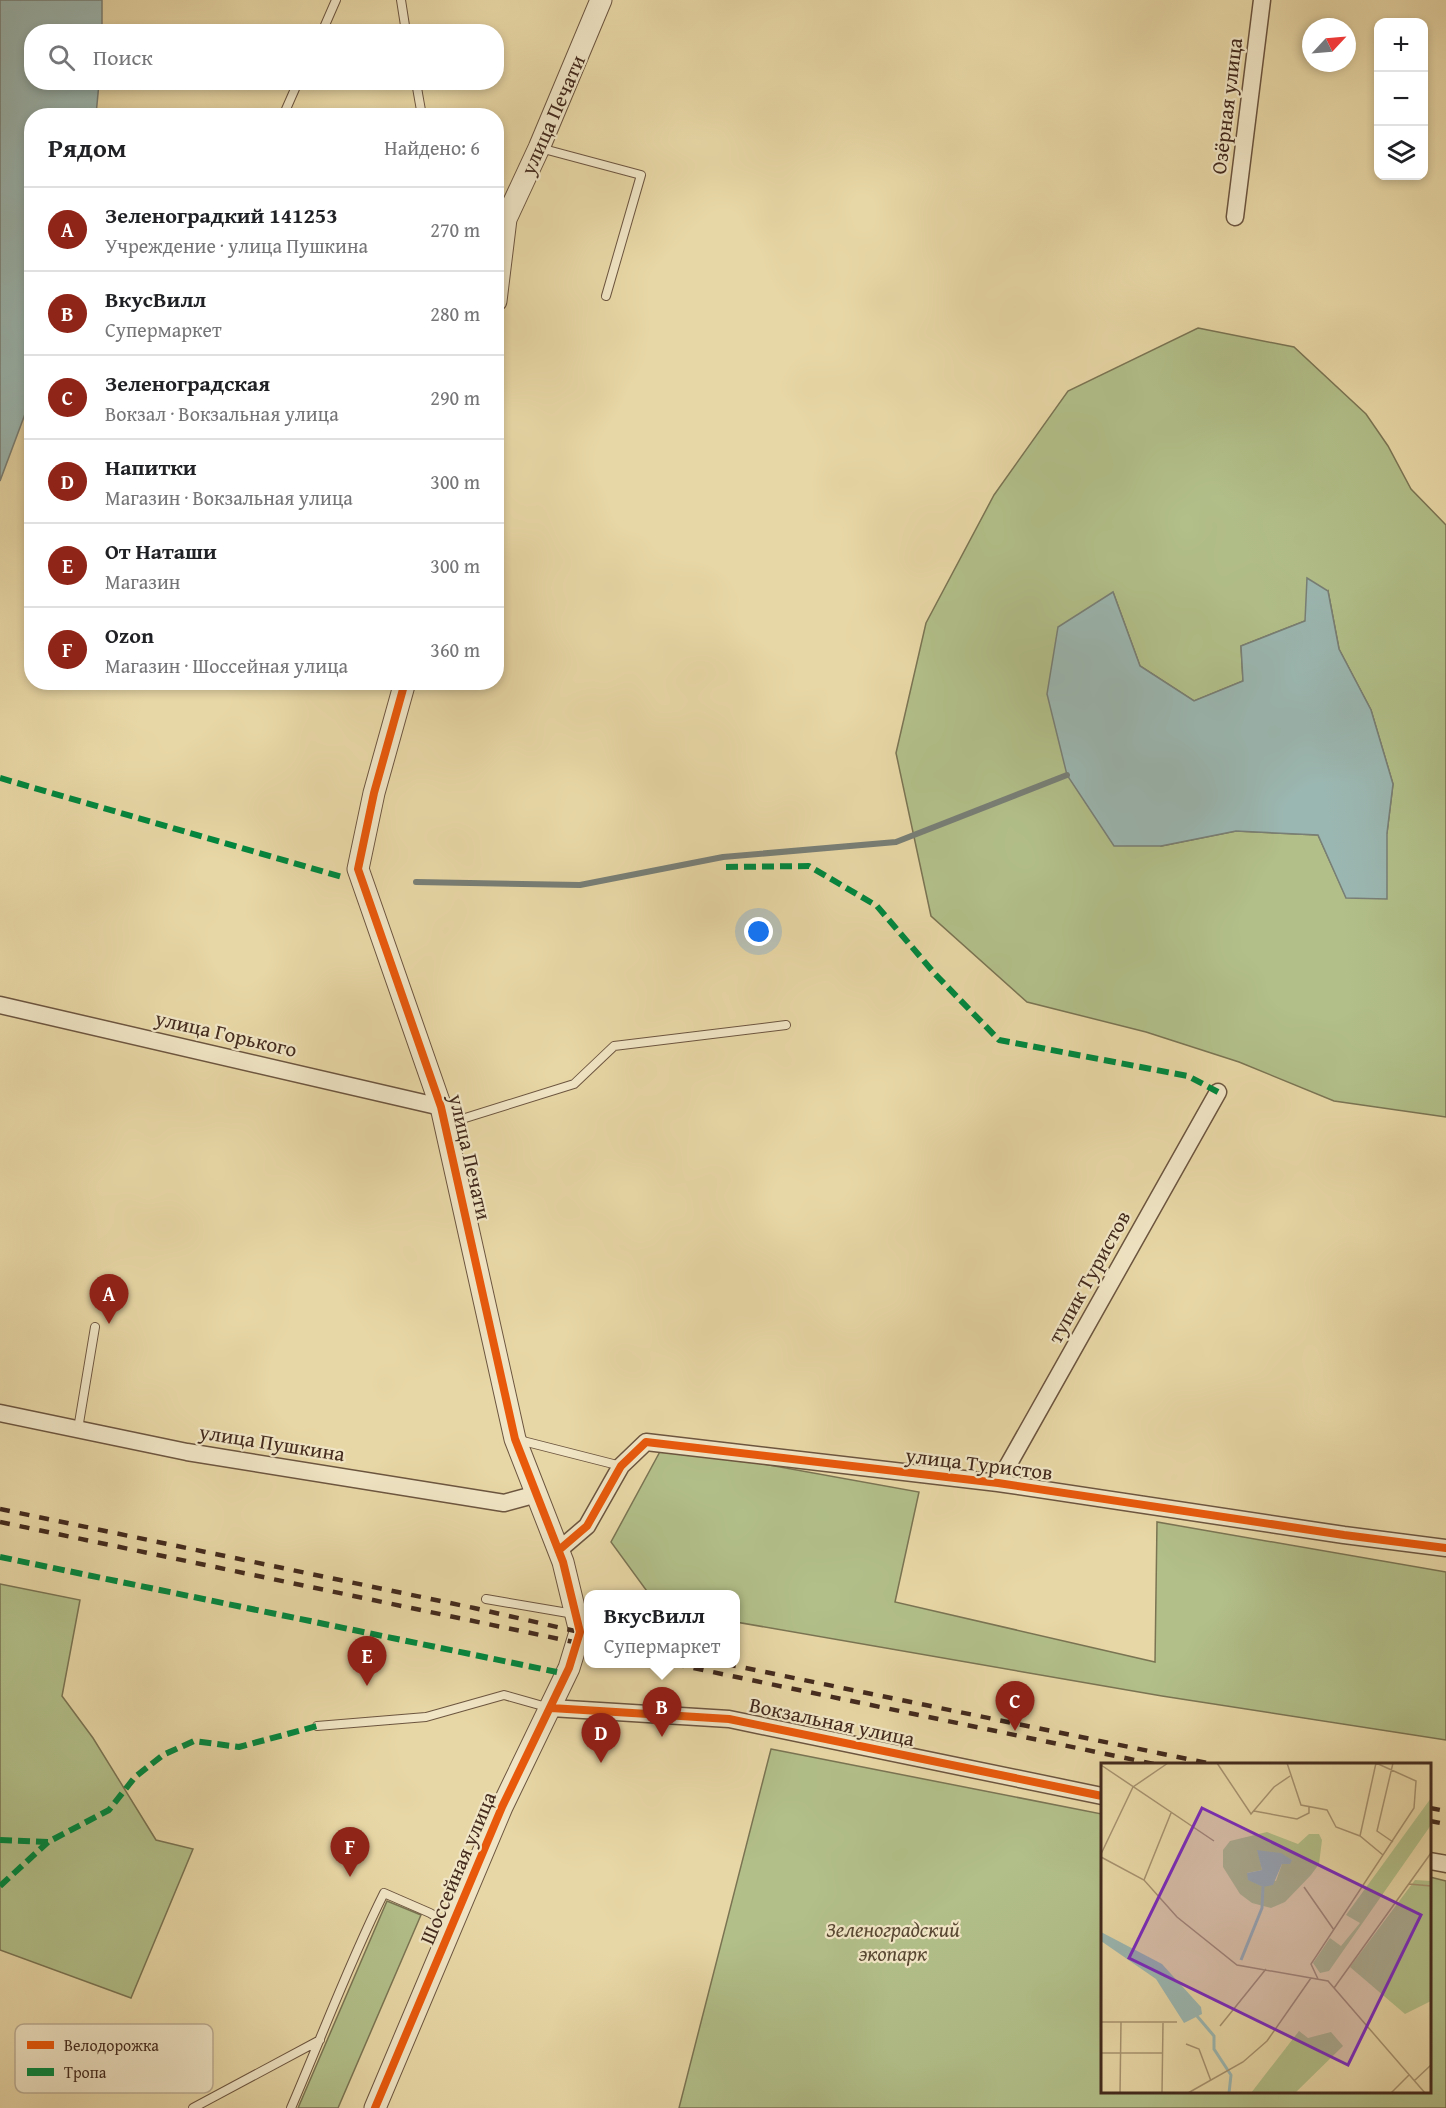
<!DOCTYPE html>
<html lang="ru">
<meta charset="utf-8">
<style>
:root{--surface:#fff;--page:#f2f2f2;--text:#202124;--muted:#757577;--line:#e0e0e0;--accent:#8f2418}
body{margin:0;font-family:"Gentium Book Plus",serif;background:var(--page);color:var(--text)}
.controls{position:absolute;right:18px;top:18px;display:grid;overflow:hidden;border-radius:12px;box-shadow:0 3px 9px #0003}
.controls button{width:54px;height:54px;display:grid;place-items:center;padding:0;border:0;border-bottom:2px solid var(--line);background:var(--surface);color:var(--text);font:30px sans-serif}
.compass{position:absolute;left:1302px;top:18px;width:54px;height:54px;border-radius:50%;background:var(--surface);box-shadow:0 3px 9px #0003;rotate:64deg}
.you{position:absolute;left:759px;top:932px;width:21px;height:21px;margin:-15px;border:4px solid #fff;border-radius:50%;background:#1a73e8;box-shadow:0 0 0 9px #1a73e833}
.badge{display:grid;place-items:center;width:39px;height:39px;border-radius:50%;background:var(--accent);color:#fff;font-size:20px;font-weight:700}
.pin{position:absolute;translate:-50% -50px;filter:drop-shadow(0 2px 3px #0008)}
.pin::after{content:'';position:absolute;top:32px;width:21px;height:18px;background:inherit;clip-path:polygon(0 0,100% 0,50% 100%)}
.popup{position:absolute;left:584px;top:1590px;width:156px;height:78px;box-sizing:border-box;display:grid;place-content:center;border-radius:12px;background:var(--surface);filter:drop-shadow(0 2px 4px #0005);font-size:20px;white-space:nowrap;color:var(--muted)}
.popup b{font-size:22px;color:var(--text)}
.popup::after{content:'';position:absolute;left:50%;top:100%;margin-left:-12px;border:12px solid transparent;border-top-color:var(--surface)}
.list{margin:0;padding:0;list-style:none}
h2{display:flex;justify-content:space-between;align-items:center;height:78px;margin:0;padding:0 24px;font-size:26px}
h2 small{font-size:20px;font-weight:400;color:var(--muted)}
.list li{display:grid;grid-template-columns:39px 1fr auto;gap:18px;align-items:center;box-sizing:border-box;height:84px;padding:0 24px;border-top:2px solid var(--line)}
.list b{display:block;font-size:22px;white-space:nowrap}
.list p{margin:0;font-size:20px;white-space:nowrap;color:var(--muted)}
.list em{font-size:20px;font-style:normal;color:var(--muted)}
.icon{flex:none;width:33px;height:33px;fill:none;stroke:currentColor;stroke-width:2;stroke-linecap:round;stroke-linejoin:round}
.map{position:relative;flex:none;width:1446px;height:2108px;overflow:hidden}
.search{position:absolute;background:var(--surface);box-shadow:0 3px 9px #0003;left:24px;top:24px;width:480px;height:66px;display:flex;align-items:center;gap:15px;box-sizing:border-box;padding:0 21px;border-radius:24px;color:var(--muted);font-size:22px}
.panel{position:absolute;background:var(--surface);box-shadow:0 3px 9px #0003;left:24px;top:108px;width:480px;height:582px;border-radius:24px}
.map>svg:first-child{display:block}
</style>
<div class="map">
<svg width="1446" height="2108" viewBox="0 0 1446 2108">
<rect width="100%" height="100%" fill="#e8d7a6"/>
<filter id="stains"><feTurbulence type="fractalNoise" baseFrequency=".00333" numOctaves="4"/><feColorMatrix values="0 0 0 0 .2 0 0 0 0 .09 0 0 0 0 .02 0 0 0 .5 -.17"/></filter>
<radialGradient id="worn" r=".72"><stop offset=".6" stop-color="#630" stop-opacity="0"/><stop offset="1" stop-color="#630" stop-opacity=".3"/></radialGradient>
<path fill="#b2bf89" stroke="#7a7453" stroke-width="1.5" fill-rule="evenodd" d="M1198,328l96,19 72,67 22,32 23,43 35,36v592l-112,-16 -95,-39 -93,-30 -119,-30 -96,-86 -35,-163 30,-130 68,-128 74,-104zM1328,591l11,58 32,61 22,74 -6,49 -41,64 -28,-62 -82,-4 -75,15 -48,-254 27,74 54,35 49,-20 -2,-35 64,-25z
M663,1446l256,46 -24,110 260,60 2,-140 289,50v168l-284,-44 -426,-74v-28h-87l-38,-52z
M0,1584l80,16 -18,96 31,42 63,102 37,9 -62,149 -131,-48z
M771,1749l331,65v278h328v-215l16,4v227h-767z
M387,1901l34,14 -83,193h-40z"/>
<path fill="#9bb7b1" stroke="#787f76" stroke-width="1.5" d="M0,0h102v31l-70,1v50l67,1 -3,32 -64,1 -1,282 -31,83z
M1307,578l21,13 11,58 32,61 22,74 -6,49v66l-41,-1 -28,-63 -82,-4 -75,15h-47l-47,-71 -20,-81 11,-67 55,-35 27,74 54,35 49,-20 -2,-35 64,-25z"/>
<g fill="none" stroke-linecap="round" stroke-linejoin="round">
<path stroke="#787f76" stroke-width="6" d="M416,882l164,3 143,-28 173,-15 171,-67"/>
<g stroke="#6c553f" stroke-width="10">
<path id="service" d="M401,0l5,32
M322,32l14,-32
M416,82l6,34
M283,116l15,-34
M540,148l101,27 -35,121
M446,1124l128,-40 40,-38 172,-21
M78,1429l17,-102
M519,1440l102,26
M486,1599l88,15
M317,1726l109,-9 78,-22 46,13
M193,2108l127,-68
M291,2108c31,-72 58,-145 93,-215l46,20 20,12"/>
</g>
<g stroke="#6c553f" stroke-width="19">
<path id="minor" d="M1235,217l27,-217
M0,1005l441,102
M0,1413l187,39 317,51 33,-9
M998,1483l220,-391
M559,1550l28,-24 34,-60 25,-24 352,41 346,52 102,13
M551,1708l178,11 373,77
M1430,1861l16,3"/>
</g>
<g stroke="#6c553f" stroke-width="23">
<path id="tertiary" d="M496,301l10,-82 33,-71 62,-148
M375,2108l127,-301 67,-139 11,-36 -17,-70 -48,-123 -74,-332 -83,-238 16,-76 31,-111"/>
</g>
<use href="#service" stroke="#f0e5c5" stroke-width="8"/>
<use href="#minor" stroke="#f0e5c5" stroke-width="16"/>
<use href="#tertiary" stroke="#f0e5c5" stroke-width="21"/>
<path stroke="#432a1d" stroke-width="4.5" stroke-dasharray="10 10" stroke-linecap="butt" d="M0,1509l474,99 114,26
M0,1522l588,123
M674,1664l480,100
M726,1664l486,100
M1430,1808l16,3
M1430,1821l16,3"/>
<path stroke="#00873e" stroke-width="6" stroke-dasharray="12 6" stroke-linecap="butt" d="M0,778l342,99
M726,867l83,-1 68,40 58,68 64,66 189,36 30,16
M0,1557l557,115
M0,1840l48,2 61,-32 26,-33 28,-22 31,-14 45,6 78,-21
M0,1886l48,-44"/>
<g stroke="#f0e5c5" stroke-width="11">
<path id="cycleway" d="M559,1550l28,-24 34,-60 25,-24 352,41 346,52 102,13
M551,1708l178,11 373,77
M375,2108l127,-301 67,-139 11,-36 -17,-70 -48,-123 -74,-332 -83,-238 16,-76 31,-111"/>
</g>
<use href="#cycleway" stroke="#e8590c" stroke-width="8"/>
</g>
<g text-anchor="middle" stroke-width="4.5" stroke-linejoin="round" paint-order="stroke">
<g font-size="21" fill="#432a1d" stroke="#f0e5c5">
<text transform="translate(1227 106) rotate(-83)" y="7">Озёрная улица</text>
<text transform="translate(553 115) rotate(-66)" y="7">улица Печати</text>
<text transform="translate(226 1034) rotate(13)" y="7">улица Горького</text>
<text transform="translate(470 1157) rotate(77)" y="7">улица Печати</text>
<text transform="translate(1089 1277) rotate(-61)" y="7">тупик Туристов</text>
<text transform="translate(272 1443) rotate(9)" y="7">улица Пушкина</text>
<text transform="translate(979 1464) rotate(7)" y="7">улица Туристов</text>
<text transform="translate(832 1722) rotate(12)" y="7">Вокзальная улица</text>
<text transform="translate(458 1868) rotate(-67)" y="7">Шоссейная улица</text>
</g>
<g font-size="21" font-style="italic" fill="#594833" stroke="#f0e5c5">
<text x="893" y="1937">Зеленоградский<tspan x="893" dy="24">экопарк</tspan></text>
</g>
</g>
<g transform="translate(1101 1763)">
<rect width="330" height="330" fill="#e8d7a6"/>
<path d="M330,35v27l-102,146 -9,2 -7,-10 17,-25 11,8 19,-23 -14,-8zM166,69l31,12 11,-10h10l3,6 -3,24 -8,11 -26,27 -14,6 -19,-5 -12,-9 -17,-27v-17l7,-9zM163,89l28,8 -10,4 -6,17 -29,-8 15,-3 -3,-16zM314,117l16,1v120l-26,13 -55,-47zM198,268l9,7 23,-6 12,14 -48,47h-44z" fill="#b2bf89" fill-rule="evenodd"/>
<path d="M156,87l24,3 11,7 -2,4h-8l-9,21 -10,2 -15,-7 -1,-7 15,-3zM0,169l61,32 39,43 1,7 -18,9 -28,-44 -55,-38z" fill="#9bb7b1"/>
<path fill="none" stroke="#9bb7b1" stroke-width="3" d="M140,197l21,-52 1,-21M96,253l17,20v13l17,26 -2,18"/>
<path fill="none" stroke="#a6926f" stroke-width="1.5" d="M116,0l34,51 23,-27 16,-11M186,0l14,42 26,5 9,17 24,9 23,19M292,0l-16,68 16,11M0,2l113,76M153,48l43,8 12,-6v-6M259,73l16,-73M0,91l32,-67 35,-24M0,94l43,23 33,37 60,48 91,16 97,112M43,117l27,-67M308,121l22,2M203,124l30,43M217,216l-7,-15 103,-156 2,-27 -40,-18M233,225l97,-135M0,259h76M119,263l46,-57M85,281l13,5 12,32M0,290h61M313,318l17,-16M19,330l1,-71M61,330l1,-70M87,330l55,-31 24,-21 44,-63M290,330l18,-18"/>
<path fill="#7b2cbf" fill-opacity="0.15" stroke="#7b2cbf" stroke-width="3" d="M101,45l219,107 -73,150 -219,-107z"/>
<rect width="330" height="330" fill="none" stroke="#432a1d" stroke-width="3"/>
</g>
<rect x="15" y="2024" width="198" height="69" rx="9" fill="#f0e5c5" stroke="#bcad93" stroke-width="1.5"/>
<rect x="27" y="2041" width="27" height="8" fill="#e8590c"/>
<rect x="27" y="2068" width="27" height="8" fill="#00873e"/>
<g font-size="16" fill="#432a1d">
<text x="64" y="2051">Велодорожка</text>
<text x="64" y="2078">Тропа</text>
</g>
<rect width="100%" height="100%" filter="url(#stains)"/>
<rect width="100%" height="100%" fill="url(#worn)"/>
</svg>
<div class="controls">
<button>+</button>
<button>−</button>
<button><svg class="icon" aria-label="layers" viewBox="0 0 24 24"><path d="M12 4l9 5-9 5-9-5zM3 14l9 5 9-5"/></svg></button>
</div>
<svg class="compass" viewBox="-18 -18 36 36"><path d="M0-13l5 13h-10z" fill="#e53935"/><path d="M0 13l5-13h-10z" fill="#757577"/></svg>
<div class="you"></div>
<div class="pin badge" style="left:109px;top:1324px">A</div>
<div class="pin badge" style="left:662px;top:1737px">B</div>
<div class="popup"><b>ВкусВилл</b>Супермаркет</div>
<div class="pin badge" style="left:1015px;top:1731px">C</div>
<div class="pin badge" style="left:601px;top:1763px">D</div>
<div class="pin badge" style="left:367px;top:1686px">E</div>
<div class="pin badge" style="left:350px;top:1877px">F</div>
<div class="search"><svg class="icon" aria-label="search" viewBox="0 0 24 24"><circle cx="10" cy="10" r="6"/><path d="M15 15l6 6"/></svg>Поиск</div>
<section class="panel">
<h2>Рядом<small>Найдено: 6</small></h2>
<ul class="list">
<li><span class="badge">A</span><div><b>Зеленоградкий 141253</b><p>Учреждение · улица Пушкина</p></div><em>270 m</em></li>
<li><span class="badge">B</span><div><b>ВкусВилл</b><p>Супермаркет</p></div><em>280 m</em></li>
<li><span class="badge">C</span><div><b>Зеленоградская</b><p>Вокзал · Вокзальная улица</p></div><em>290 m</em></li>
<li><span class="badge">D</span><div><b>Напитки</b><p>Магазин · Вокзальная улица</p></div><em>300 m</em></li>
<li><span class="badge">E</span><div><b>От Наташи</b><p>Магазин</p></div><em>300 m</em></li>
<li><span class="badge">F</span><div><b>Ozon</b><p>Магазин · Шоссейная улица</p></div><em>360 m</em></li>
</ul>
</section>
</div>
